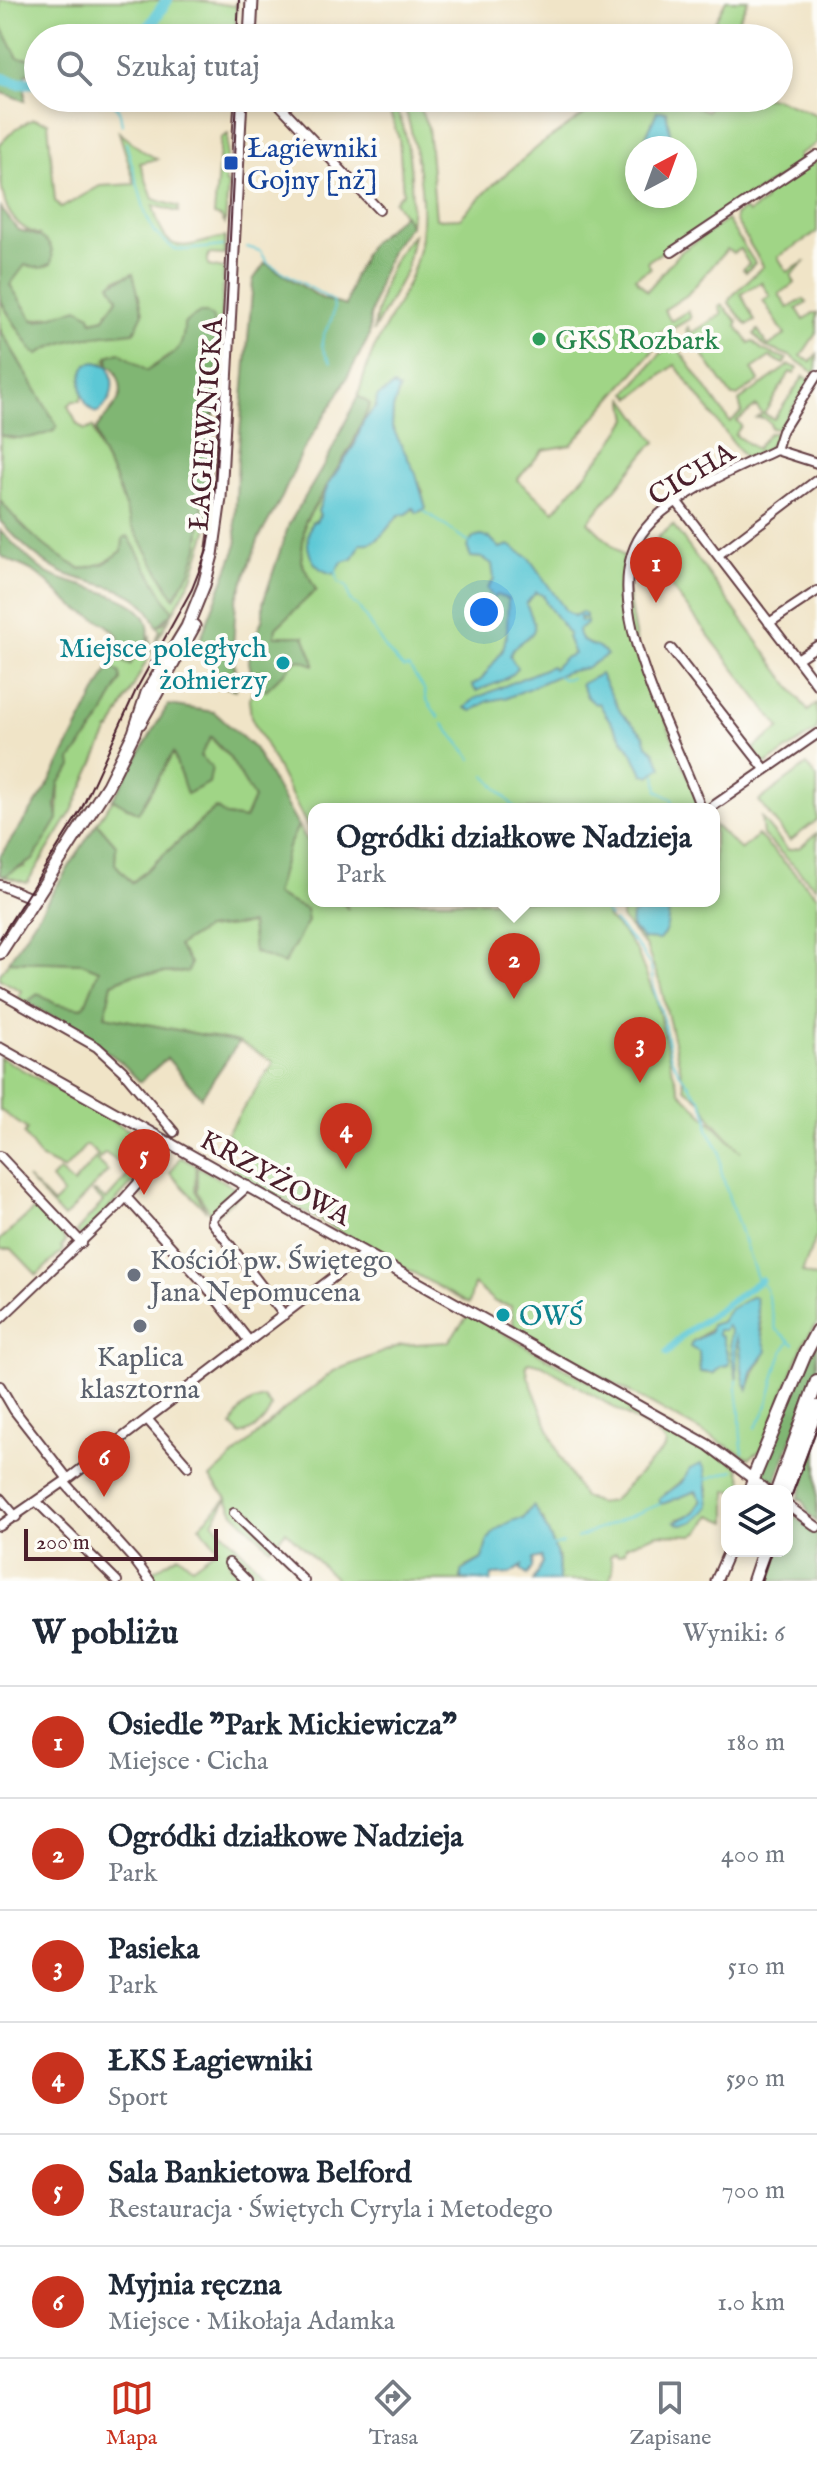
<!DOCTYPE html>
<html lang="pl">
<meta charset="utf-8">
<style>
:root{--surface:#fff;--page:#f2f2f3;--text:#1f2937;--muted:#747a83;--line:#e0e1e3;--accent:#c8321e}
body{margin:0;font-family:"IM FELL English",serif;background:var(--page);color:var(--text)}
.controls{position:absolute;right:24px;bottom:24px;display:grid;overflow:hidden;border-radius:16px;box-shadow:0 4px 12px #0003}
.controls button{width:72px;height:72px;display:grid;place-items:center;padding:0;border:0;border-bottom:2px solid var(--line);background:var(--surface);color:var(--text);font:40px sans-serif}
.compass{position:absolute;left:625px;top:136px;width:72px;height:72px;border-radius:50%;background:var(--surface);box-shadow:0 4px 12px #0003;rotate:41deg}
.scale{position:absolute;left:24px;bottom:20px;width:194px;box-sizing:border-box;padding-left:8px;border:4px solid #4a1f2b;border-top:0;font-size:22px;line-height:28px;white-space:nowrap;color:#4a1f2b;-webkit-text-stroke:6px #fdfcf7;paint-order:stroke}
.you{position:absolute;left:484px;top:612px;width:28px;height:28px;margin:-20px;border:6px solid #fff;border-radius:50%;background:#1a73e8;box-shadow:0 0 0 12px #1a73e833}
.badge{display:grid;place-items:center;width:52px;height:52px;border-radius:50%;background:var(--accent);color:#fff;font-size:26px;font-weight:700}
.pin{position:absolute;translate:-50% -66px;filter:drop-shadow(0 2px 4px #0008)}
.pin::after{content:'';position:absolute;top:42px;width:28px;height:24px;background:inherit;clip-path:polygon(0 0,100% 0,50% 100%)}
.popup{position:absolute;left:308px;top:803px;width:412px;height:104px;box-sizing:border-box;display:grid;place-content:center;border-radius:16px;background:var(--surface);filter:drop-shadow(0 2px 6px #0005);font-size:26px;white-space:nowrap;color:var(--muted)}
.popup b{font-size:30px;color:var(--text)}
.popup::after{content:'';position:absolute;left:50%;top:100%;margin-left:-16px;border:16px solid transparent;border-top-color:var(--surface)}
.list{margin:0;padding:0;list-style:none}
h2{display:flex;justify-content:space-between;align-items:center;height:104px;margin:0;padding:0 32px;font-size:34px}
h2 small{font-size:26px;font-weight:400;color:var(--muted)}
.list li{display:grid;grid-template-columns:52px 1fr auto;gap:24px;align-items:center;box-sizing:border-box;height:112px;padding:0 32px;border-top:2px solid var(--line)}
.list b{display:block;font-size:30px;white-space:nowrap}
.list p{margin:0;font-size:26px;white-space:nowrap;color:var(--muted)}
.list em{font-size:26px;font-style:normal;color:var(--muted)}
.icon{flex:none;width:44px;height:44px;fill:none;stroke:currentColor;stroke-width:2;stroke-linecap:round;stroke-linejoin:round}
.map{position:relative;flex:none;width:817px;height:1581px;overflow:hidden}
.search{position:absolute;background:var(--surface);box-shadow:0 4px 12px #0003;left:24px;right:24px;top:24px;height:88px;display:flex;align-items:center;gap:20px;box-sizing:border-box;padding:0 28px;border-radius:44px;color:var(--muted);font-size:30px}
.sheet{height:776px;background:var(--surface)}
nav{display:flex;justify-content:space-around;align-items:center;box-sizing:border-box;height:112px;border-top:2px solid var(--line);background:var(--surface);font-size:22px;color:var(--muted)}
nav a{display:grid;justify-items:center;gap:4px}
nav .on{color:var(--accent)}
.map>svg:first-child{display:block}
</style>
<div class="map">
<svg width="817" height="1581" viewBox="0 0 817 1581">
<rect width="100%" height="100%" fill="#fdfcf7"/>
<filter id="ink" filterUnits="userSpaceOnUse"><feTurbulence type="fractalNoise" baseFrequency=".0125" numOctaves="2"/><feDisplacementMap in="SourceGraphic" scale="16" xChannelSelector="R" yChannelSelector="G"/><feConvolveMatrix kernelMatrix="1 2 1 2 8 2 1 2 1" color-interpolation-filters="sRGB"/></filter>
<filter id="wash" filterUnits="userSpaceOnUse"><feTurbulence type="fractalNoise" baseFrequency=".006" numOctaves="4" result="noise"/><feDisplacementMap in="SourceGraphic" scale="32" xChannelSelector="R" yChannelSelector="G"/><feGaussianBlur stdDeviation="1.8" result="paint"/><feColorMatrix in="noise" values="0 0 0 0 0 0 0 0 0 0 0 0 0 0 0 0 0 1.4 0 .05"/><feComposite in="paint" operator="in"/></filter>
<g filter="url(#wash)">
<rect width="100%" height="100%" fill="#f0e4c7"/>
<path fill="#a0d586" stroke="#757a58" stroke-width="2" fill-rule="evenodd" d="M0,0h195l40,6 2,-6 -2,32 -12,5 -13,-11 -33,12h-139v20h-20l-18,-32z
M726,0h22l-18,38h-24z
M385,98c27,16 29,97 25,127l-16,-24 9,-8 -4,-54z
M402,98h13l13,29 8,92 24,-1 35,-35 45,-38 68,-47h89l-3,7 13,6 7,-13h61l42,17v28l-19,12 4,8 -151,96 -4,3 4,6 -16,10 12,13 32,-38 48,-33 28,43 -9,9 -3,-3 6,-5 -9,-15 -7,4 -6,-4 -40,46 -23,15 7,11 17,-10 3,7 -19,11h-7l-7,4 -1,13 -86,99 -28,5 -26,30 37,31 55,-64 19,-28 -4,-22 32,45 -8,7 -60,73 39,38v30l11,61 63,158h-387v30l-63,-122 -2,-17 5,-13 12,3 32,-31 16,5 -10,-28h-29l1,-8 39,-38 -14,-29 4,-39 48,-79 17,-39 -12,-8c5,-16 9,-32 16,-47 14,-29 33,-57 42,-88 15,-51 1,-114 -14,-163zM637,148h48v48h-48zM399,390l-6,19 -1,18 31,65 -10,16 -14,7 -22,25 -16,2 -8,17 -12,3 -29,-40 4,-1 4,-6 -2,-4 10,-26 22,-31 13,-32 14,-16v-8z
M33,119l15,3 7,79 6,7 39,-22 35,-2 -16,-52 24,19 14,8 -17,4 13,36 26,8 -1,5 -25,-7c13,57 31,40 72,32v18l-17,-1v12l16,3 -17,262 -15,47 -38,68 6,-16 -3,-3 10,-6 -45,-70 -17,12 -24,6c-33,-17 -58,-39 -81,-69v-65l13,4 44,-13 -57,-97v-28l33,51 5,2 31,-15 27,-2 9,-4 12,1 20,-11 6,-10 -15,-37 -12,3 2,19 -14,20 -12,3 -42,-5 -17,4 -23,-35 30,-50c-40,-11 -40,-47 -40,-91l15,-15zM215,331l-3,10 7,15 -21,192 -84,-71 -14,-27 -7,-23 -8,3 -8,-6 -9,-18 5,-5h7l3,-8 -2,-14 21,-16 7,3 -3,-7 41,12 32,-22 5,-13z
M228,134l-3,49 3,1 -3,40 -4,-7 -7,-2 7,-77z
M817,160v72l-39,25 9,15 19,-11 -15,14 4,8 -16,11 9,14 16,-9 3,4 -10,6 7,11 9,-7h4v19l-16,24 10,6 6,-8 -1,20 -26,-18 -25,-9 -11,-13 4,-4 10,16 17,-11 -22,-35 7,-4 -9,-14 -20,12 14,27 -8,4 -18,-22 1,-5 33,-32 -27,-45 -1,-6 10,-6 3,4 17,-12 -3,-5z
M413,235l-7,36 -33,61c8,-39 12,-67 40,-97z
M722,305l16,17 -2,3 13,18 4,-2 9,9 25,9 -3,5 -14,-7 -18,12 7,12 -22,15h-5l-46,-65 2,-4 4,6 30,-19 -3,-7z
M672,340l58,82 12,-10 -3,-11 50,-36 9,3 -4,6 -4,-2 -26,42 10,5 30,-43 7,5 -33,48 -7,-1 -1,-5 -7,-5h-6l5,-4 -6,-8 -19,15 4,5 -6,9 21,14 13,-16h8c-5,17 -18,19 -32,26l-70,-94 -43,33 -5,-5z
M673,525l135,186 9,-7v26l-52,35 -12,-16 27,-21 -131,-170 9,-21z
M150,637l1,15 -40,78h-2l-37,81 -45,72 -23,-7 9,-7 11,-2 34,-48 1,-37 12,-15v-7l30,-41 20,-39 -2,-7 -9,-7 5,-8 15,7 11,-19h4z
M210,737l20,21 24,40 -9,21 -19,-3 -11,-8 -83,75 -17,-19 1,-19 -19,-22 16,-24 25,14 35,-60 27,3z
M807,765l10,13v42l-27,21 -31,-40z
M761,818l27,32 13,-3 16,-14 -1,55 -53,-53z
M714,825l27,25 17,-15 59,61v339l-15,37 15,6v46l-12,16 -44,110 -12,8 -235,-130 -3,-22 -16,-4 -21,-18 -5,20 -238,-134 12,-13 -16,-24 47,-71 -35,-20 -135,-26 8,-33 22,-9 54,-2 2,-9 -12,-17 27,-17 46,-5 54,-15 -30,-14 13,-48 10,-21 16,27v48h27l7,8 -3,-8h260l2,16 17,17 13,18 19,47 15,67 9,26 61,60 -28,-31 -12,-20 -16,-13 -25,-105 -14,-36 -24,-28v-10l-5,-8h97zM756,1306c4,10 10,44 6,53 -6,11 -11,17 -14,30 -10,-15 -3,-37 -11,-53l-4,26 -2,-31 -4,-6 -3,5h-6l-1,4 12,27 -1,4 -7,1 -8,8 -13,-2 -1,-20 -7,-10 29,-20 8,-12z
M9,961l73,2 17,7 -14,36 -4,2 -25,-4 -18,-10 -11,8 -9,-5 3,-6 -21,-12v-5z
M0,1057l160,91 -18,25 -59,63 -7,-4 27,-30 -10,-10 2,-1 11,9 26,-29 -27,-18 -8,8 11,10 -44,47 -37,-40 26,26 10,-10 -12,-15 8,-8 14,13 25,-29 -10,-9h-3l-21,24 -22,-11 -18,-24 3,-6 -27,-19z
M180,1157l16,8 -1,25 11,21 -36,-38z
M197,1166l45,26 -29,25 -16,-25z
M38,1206l28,28 -3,4 3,4 -5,5 3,3 -27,25 -25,-26h-12v-9z
M469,1314l269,152 8,25h-19v31l-16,-7 -11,16 -7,4 -35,-1 -32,12 -1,5 -7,4 -2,-3 -6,4 3,15 -4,10h-50l-1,-24 -8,-15 -7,-23 -14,-9 -6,9c-28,4 -31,18 -41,40l-19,10v11l6,1h-131l-52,-50 -16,17 -36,-35 -7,-14 -14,23 59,59h-9l-26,-26 -8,8 18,18h-97l-4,-5 32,-21 14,12 26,-19 -19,-22 28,-28 -17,-20 74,-68 50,-39 67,-26 47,-3zM529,1362l13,3 113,67 11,11 -1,5 -53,53 -13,2 -16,-6 -23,-40 -32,-81 -2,-11zM701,1465l3,3 5,27 -22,29 -9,-5c13,-3 17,-7 24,-19l-7,-9 -30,12 -6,-4z
M264,1398l7,8c-4,15 -15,24 -30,29l-9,-9c5,-16 16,-25 32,-28z"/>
<path fill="#80b673" stroke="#656a4f" stroke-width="2" d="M1,25l17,33h20v11l-13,5v27l-25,-9z
M0,207l18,23c19,4 40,10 33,34l-10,4 -16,-3 -15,20 23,35 5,1 40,-13 12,7 2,6 12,-3 14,-20 -8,-14 23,-11 10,40 -9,19c-34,4 -66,4 -96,22l-5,-2 -33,-52z
M404,214l6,11 -18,24 -13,33 -9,35 -1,20 -32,59 -35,56 -20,45 -23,41 -23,63 -3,46 3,43 -12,-3 -25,-44 38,-98 -2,-26 3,-62 15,-177 12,-17 58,36 23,7 7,-28 16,-33z
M200,313h6l7,5c2,16 -1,23 6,38l-21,192 -8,24 -16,26 -42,-72 -18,-49 -14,-27 -4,-20c14,-24 37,-29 17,-63l-4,-1 -1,-10 11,-4 28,19c21,-16 38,-16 37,-48z
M0,329l57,97 -3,5c-19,7 -34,10 -54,4z
M358,396l12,8 -17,39 -48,79 -4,39 15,29 -40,38 -1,8h29l10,24v5l-16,-6 -32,31 -12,-3 -5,-25 1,-14 13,-30v-15l26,-79 38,-64z
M0,500c23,30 48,52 81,69l24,-6 17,-12 1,-13 5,-2 45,76 -16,15c-17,-46 -58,-38 -94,-54 -25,-12 -44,-32 -63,-52z
M0,530c15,15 30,32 47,43 28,17 121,21 98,73h-4l-11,19 -15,-7 4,-21c-12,-17 -31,-20 -47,-32 -13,-9 -24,-25 -38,-33 -11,-7 -23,-9 -34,-17z
M110,666l10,7 1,7 -20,39 -30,41 1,7 -13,16 -3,22 2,14 -25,41 -29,16 -4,-1v-19l46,-67z
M168,705l46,7 40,36 44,78 -10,21 -13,48 31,14 2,12 -24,43 -30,-12 -3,-28 -46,5 -27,17 12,17 -2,9 -55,2 -21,9 -7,33 134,26 -38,55 -34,-39 -27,24 -19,-20 -30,-22 -11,-13 -30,-11 -23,-14 11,-8 18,10 25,4 4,-3 14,-35 -17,-7 -73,-2 88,-138 19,22 -1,19 17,19 84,-75 10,8 19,3 9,-21 -24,-40 -19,-21 -11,19 12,11 -3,16 -22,11 -14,-41 -35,60 -25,-14z
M817,1341v29l-42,114 -9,-1 -4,-14z
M817,1449v73l-7,-6 -8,-17h-4z
M794,1515l23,18v48h-49l11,-30h8v-19z"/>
<path fill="#5cc8d5" stroke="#537480" stroke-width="2" d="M657,111h9l7,37h-32z
M96,362l13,4c6,18 5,36 -13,47 -16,-9 -19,-34 -9,-49z
M394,386l5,4 -6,19 -1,18 24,47 10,34 -9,5 -4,-5 -6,6 -8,1c-12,11 -19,31 -38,28l-8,16 -11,3 -8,12c-26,-5 -31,-31 -22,-52l4,-1 4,-6 -2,-4 10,-26 27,-41 8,-22 13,-16 1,-9z
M481,536l9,2 10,10 9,-3 20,13 37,53 8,5 8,-4 4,3v3l-6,-1 1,5 6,-1v3l-9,6c1,18 20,12 29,25l-21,13 -20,4 -57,25 -21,4 -16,10 -7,-3 9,-9 77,-33 2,3 11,-11 10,-4 -7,-17 2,-3 -23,-31 -2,-7 -8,-4 -10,12c15,31 9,26 -13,45l-3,7 7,12c-9,14 -27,17 -41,23l-4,-6 9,-5 22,-30 4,-18 1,-33 -11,-4 -3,3 -7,-9 7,-10 -2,-15 -9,-6 -12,-1 -4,-10 6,-9z
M600,674l21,39 23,22 3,10 7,6 8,16 -12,9 -7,-2c-10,-26 -31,-46 -44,-71l-4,1 -8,-7 -6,-13z
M661,907l8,4c-2,12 0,19 -10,29l-16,-1 -12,-12 1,-12 6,-4 9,2z
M753,1296l3,3 4,31 7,21 -15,21 -4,18c-10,-16 -3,-38 -12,-53l1,43c-3,-15 -9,-35 -6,-49l-4,-5 -3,4h-6v4l4,2 7,25 -1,4 -7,1 -7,7 -14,-1 -1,-20 -9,-5 2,-5 18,-10 1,-7 10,-3 8,-12z
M701,1464l4,5 4,37c-8,11 -20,23 -34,16l19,-9 8,-12 -6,-10 -31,12 -5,1 -1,-5 23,-17 8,-13z
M533,1506c7,6 24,45 25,55 1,7 0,13 1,20h-26l9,-18 -1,-6 -8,2 -1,9 -5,7 -6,-5 1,-4 -12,8 -18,1 -1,6 -30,-2v-8l21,-12c3,-6 3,-14 7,-20 6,-11 24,-21 34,-20z"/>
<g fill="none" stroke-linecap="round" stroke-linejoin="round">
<path stroke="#5cc8d5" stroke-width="2" d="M111,98l9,15 2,12
M126,143l20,72 8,17 20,17 12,1 37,-4
M247,247l13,4 8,12 65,38c6,27 -26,33 -2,61
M424,511l46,32
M336,570l2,12 9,5 3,14 8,5 28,43 17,19 6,-1 15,22 2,10 13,19
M558,676l5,3 8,-1
M443,724l29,35
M656,774l2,17 14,8 2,10
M485,775l31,34
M596,901l14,16
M614,921l25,27 12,19 3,23 8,24 9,44 8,14 22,28 7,17v12l12,23 1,19 8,27 28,80 9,11 10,40 18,15
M737,1380c-1,13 2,21 3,33 0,14 0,25 3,39
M755,1428c20,-25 16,-62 34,-86
M706,1479l28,-9
M577,1538l83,-34
M553,1546l10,-3"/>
<path stroke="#5cc8d5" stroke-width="7" d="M667,1353l15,-17 79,-56"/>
<path stroke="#5cc8d5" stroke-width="12" d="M142,38l25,-38
M0,78l18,5 20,-1"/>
</g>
</g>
<g filter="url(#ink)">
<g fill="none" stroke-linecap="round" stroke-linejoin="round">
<g stroke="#633d42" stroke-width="12">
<path id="minor" d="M333,38l10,-8
M273,98l106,112
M672,252l145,-97
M776,450l6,-19 35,-56
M677,502l140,183
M718,555l99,-75
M769,623l48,-32
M671,649l94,120
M797,659l20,-13
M701,809c-23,-71 -112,-213 -55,-281 28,-34 91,-60 130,-78l41,13
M709,809l108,-75
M0,885l34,14
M0,992l97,55 26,24 51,61
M0,1156l82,87
M248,1186l-35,31 -1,5 72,93
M126,1197l77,85 46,59
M0,1319l116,-111 32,-36 22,-30
M0,1386l14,24 54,69
M147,1419l41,47
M753,1479l14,12
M64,1482l71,79 15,20
M0,1498l16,19
M37,1502l80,79
M787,1505l30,22
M234,1513l70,68
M0,1526l68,-47 297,-226
M229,1563l18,18"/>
</g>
<g stroke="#633d42" stroke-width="13">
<path id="tertiary" d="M0,1048l708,397 45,34 -5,12
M716,1581l13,-30"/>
</g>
<g stroke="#633d42" stroke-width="15">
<path id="secondary" d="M250,38l2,-38
M140,723l54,-97
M0,953l108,-168 26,-52 13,-40 40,-66 17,-42 8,-30 8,-57 21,-400"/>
</g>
<g stroke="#633d42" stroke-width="16">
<path id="primary" d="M753,1479l52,-125 12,-23
M777,1491l40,-110
M786,1491l31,-84
M754,1581l10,-30"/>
</g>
<use href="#minor" stroke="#fff" stroke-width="8"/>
<use href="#tertiary" stroke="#fff" stroke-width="9"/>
<use href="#secondary" stroke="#fff" stroke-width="11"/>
<use href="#primary" stroke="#fff" stroke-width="12"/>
<path stroke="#4a1f2b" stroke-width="2" d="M237,38l2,-38
M0,938l81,-128 55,-120 56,-101 16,-41 5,-32 12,-177 12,-241
M787,1508l30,-80
M760,1581l11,-30"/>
</g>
</g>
<rect fill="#1a4fb4" stroke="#fdfcf7" stroke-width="3" x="223" y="155" width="16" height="16" rx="4"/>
<circle fill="#2e9e5b" stroke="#fdfcf7" stroke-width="3" cx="539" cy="339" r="8"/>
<g fill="#0f9aa8" stroke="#fdfcf7" stroke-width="3">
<circle cx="283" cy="663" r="8"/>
<circle cx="503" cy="1315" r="8"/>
</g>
<g fill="#6b7280" stroke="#fdfcf7" stroke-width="3">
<circle cx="134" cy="1275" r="8"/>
<circle cx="140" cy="1326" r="8"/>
</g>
<g text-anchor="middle" stroke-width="8" stroke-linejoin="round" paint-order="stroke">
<g font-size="28" fill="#164399" stroke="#fdfcf7" text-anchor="start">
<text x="247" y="157">Łagiewniki<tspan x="247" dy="32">Gojny [nż]</tspan></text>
</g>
<g font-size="28" fill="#27864d" stroke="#fdfcf7" text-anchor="start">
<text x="555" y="349">GKS Rozbark</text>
</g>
<g font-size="28" fill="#4a1f2b" stroke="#fdfcf7">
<text transform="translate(205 424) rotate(-86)" y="10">ŁAGIEWNICKA</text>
<text transform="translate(691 473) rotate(-31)" y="10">CICHA</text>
<text transform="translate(276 1177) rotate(29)" y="10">KRZYŻOWA</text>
</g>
<g font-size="28" fill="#0d838f" stroke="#fdfcf7" text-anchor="end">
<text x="267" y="657">Miejsce poległych<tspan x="267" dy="32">żołnierzy</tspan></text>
<text x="519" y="1325" text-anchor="start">OWŚ</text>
</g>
<g font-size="28" fill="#5b616d" stroke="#fdfcf7" text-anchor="start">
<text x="150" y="1269">Kościół pw. Świętego<tspan x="150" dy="32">Jana Nepomucena</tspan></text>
<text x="140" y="1366" text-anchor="middle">Kaplica<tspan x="140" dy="32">klasztorna</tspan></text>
</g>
</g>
</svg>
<div class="controls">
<button><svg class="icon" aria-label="layers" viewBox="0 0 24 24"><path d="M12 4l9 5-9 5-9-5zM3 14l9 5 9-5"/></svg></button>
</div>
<svg class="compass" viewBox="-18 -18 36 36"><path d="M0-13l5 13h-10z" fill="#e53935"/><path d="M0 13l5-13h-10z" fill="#747a83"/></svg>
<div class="scale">200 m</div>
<div class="you"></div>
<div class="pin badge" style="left:656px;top:603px">1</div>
<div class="pin badge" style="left:514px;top:999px">2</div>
<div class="popup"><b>Ogródki działkowe Nadzieja</b>Park</div>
<div class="pin badge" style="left:640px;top:1083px">3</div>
<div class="pin badge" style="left:346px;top:1169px">4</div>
<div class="pin badge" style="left:144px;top:1195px">5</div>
<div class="pin badge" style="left:104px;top:1497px">6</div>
<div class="search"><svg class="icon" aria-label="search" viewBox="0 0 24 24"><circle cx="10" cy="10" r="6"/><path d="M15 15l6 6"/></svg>Szukaj tutaj</div>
</div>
<section class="sheet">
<h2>W pobliżu<small>Wyniki: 6</small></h2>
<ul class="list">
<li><span class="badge">1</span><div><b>Osiedle &quot;Park Mickiewicza&quot;</b><p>Miejsce · Cicha</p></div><em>180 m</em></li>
<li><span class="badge">2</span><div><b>Ogródki działkowe Nadzieja</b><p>Park</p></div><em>400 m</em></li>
<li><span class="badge">3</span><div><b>Pasieka</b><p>Park</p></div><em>510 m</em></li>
<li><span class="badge">4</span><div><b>ŁKS Łagiewniki</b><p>Sport</p></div><em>590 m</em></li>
<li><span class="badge">5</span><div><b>Sala Bankietowa Belford</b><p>Restauracja · Świętych Cyryla i Metodego</p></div><em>700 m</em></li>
<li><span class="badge">6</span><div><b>Myjnia ręczna</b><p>Miejsce · Mikołaja Adamka</p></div><em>1.0 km</em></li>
</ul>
</section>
<nav>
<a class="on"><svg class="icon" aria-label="map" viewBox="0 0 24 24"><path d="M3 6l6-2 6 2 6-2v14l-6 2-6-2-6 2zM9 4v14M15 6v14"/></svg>Mapa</a>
<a><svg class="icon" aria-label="directions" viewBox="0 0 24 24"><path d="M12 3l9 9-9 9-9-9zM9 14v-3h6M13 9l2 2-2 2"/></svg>Trasa</a>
<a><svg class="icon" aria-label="saved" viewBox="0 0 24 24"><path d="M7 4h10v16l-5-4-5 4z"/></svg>Zapisane</a>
</nav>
